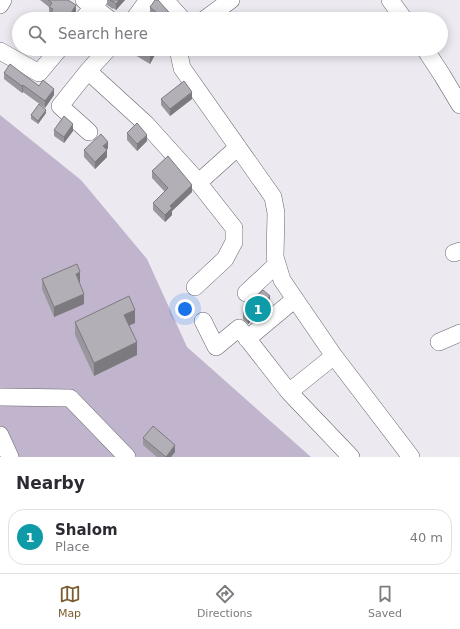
<!DOCTYPE html>
<style>
:root{--surface:#fff;--page:#f7f7f7;--text:#2b2b33;--muted:#7c7c81;--line:#e1e1e2;--accent:#7c5c31}
body{margin:0;font-family:"DejaVu Sans",sans-serif;background:var(--page);color:var(--text)}
.you{position:absolute;left:185px;top:309px;width:14px;height:14px;margin:-10px;border:3px solid #fff;border-radius:50%;background:#1a73e8;box-shadow:0 0 0 6px #1a73e833}
.badge{display:grid;place-items:center;width:26px;height:26px;border-radius:50%;background:var(--accent);color:#fff;font-size:13px;font-weight:700}
.pin{position:absolute;translate:-50% -50%;border:2px solid #fff;box-shadow:0 1px 4px #0006}
.list{margin:0;padding:0;list-style:none}
h2{display:flex;justify-content:space-between;align-items:center;height:52px;margin:0;padding:0 16px;font-size:17px}
h2 small{font-size:13px;font-weight:400;color:var(--muted)}
.list li{display:grid;grid-template-columns:26px 1fr auto;gap:12px;align-items:center;box-sizing:border-box;height:56px;margin:0 8px 8px;padding:0 8px;border:1px solid var(--line);border-radius:16px}
.list b{display:block;font-size:15px;white-space:nowrap}
.list p{margin:0;font-size:13px;white-space:nowrap;color:var(--muted)}
.list em{font-size:13px;font-style:normal;color:var(--muted)}
.icon{flex:none;width:22px;height:22px;fill:none;stroke:currentColor;stroke-width:2;stroke-linecap:round;stroke-linejoin:round}
.map{position:relative;flex:none;width:460px;height:457px;overflow:hidden}
.search{position:absolute;background:var(--surface);box-shadow:0 2px 10px #0003;left:12px;right:12px;top:12px;height:44px;display:flex;align-items:center;gap:10px;box-sizing:border-box;padding:0 14px;border-radius:22px;color:var(--muted);font-size:15px}
.sheet{height:116px;background:var(--surface)}
nav{display:flex;justify-content:space-around;align-items:center;box-sizing:border-box;height:56px;border-top:1px solid var(--line);background:var(--surface);font-size:11px;color:var(--muted)}
nav a{display:grid;justify-items:center;gap:2px}
nav .on{color:var(--accent)}
.map>svg:first-child{display:block}
</style>
<div class="map">
<svg width="460" height="457" viewBox="0 0 460 457">
<rect width="100%" height="100%" fill="#ece9f1"/>
<path fill="#c0b5cd" d="M0,115l81,65 66,79 40,88 124,110h-311z"/>
<g fill="none" stroke-linecap="round" stroke-linejoin="round">
<g stroke="#67646b" stroke-width="18">
<path id="minor" d="M84,0l25,19
M165,0l17,19
M390,0l14,19
M0,5l3,-5
M83,19l16,-19
M134,19l14,-19
M205,19l26,-19
M108,49l-20,22 58,53 47,52 41,52v14l-9,17 -30,28
M178,49l4,19 91,129 3,16 -1,44 7,23 52,76 77,101
M425,49l17,26 18,30
M0,51l39,22 20,-24
M88,71l-28,35 29,26
M198,183l40,-36
M454,253l6,-2
M246,293l31,-29
M203,321l13,26 23,-19 50,64 62,65
M247,339l48,-40
M439,342l21,-9
M289,392l45,-36
M0,397l70,1 57,59
M0,435l10,22"/>
</g>
<use href="#minor" stroke="#fff" stroke-width="17"/>
</g>
<path fill="#99969d" d="M40,0h28l8,11 -5,8h-22v-3l2,-2 -2,-1v-6z
M107,0h18l-9,10 -3,-2v1l-6,-4z
M150,7l25,12h-19l-6,-5z
M125,49h33l-8,15z
M4,73l35,13 15,9 -9,13 -22,-16 -1,1 -18,-14z
M161,99h31l-22,17 -9,-11z
M46,113l-8,11 -7,-5v-4z
M54,130l19,1 -9,12 -10,-7z
M127,133l20,8 -10,10 -10,-11z
M108,148l-1,2v7l-12,12 -11,-12v-7z
M152,171l40,21 -20,19v4l-7,7 -12,-12v-7l12,-11 -13,-14z
M42,279l38,3 -1,1 5,21 -30,13 -12,-28z
M270,303l-22,21 -5,-5v-7z
M75,322l60,1 -6,2 8,30 -43,21 -19,-41z
M143,438l32,14 -4,5h-14l-14,-12z"/>
<path fill="#7d7a7f" d="M119,0h6l-9,10v-6z
M76,5v6l-5,8h-4z
M154,49h4l-8,15v-9z
M23,85v7l-1,1v-7z
M54,89v6l-9,13v-7z
M192,92v7l-22,17v-7z
M46,110v3l-8,11v-3z
M73,124v7l-9,12v-6z
M147,135v6l-10,10v-7z
M108,142v6l-5,5v-7z
M107,150v7l-12,12v-7z
M192,185v7l-20,19v4l-7,7v-7l5,-9z
M80,272v10l-4,2v-10z
M84,294v10l-30,13v-10z
M270,296v7l-22,21v-7z
M135,310v13l-11,5v-13z
M137,342v13l-43,21v-13z
M175,445v7l-4,5h-5z"/>
<path fill="#b2afb6" stroke="#7d7a7f" d="M48,0h20l8,5 -9,14h-12l-6,-3 4,-7 -4,-2 3,-4z
M110,0h9l-3,4 -3,-3v1z
M155,0h3l17,19h-11l-14,-12z
M95,12l8,7h1h-16z
M139,49h15l-4,6z
M10,64l29,22 4,-6 11,9 -9,12 -22,-16 -1,1 -18,-13z
M184,81l8,11 -22,17 -9,-10z
M39,104l7,6 -8,11 -7,-6z
M64,116l9,8 -9,13 -10,-7z
M137,123l10,12 -10,9 -10,-11z
M101,134l7,8 -5,4 4,4 -12,12 -11,-12z
M168,156l24,29 -22,21 2,2 -7,7 -12,-12 15,-15 -16,-17z
M77,264l3,8 -4,2 8,20 -30,13 -12,-28z
M263,290l7,6 -22,21 -5,-5z
M129,296l6,14 -11,5 13,27 -43,21 -19,-41z
M153,426l22,19 -9,12 -23,-19z"/>
</svg>
<div class="you"></div>
<div class="pin badge" style="left:258px;top:309px;background:#0f9aa8">1</div>
<div class="search"><svg class="icon" aria-label="search" viewBox="0 0 24 24"><circle cx="10" cy="10" r="6"/><path d="M15 15l6 6"/></svg>Search here</div>
</div>
<section class="sheet">
<h2>Nearby<small></small></h2>
<ul class="list">
<li><span class="badge" style="background:#0f9aa8">1</span><div><b>Shalom</b><p>Place</p></div><em>40 m</em></li>
</ul>
</section>
<nav>
<a class="on"><svg class="icon" aria-label="map" viewBox="0 0 24 24"><path d="M3 6l6-2 6 2 6-2v14l-6 2-6-2-6 2zM9 4v14M15 6v14"/></svg>Map</a>
<a><svg class="icon" aria-label="directions" viewBox="0 0 24 24"><path d="M12 3l9 9-9 9-9-9zM9 14v-3h6M13 9l2 2-2 2"/></svg>Directions</a>
<a><svg class="icon" aria-label="saved" viewBox="0 0 24 24"><path d="M7 4h10v16l-5-4-5 4z"/></svg>Saved</a>
</nav>
